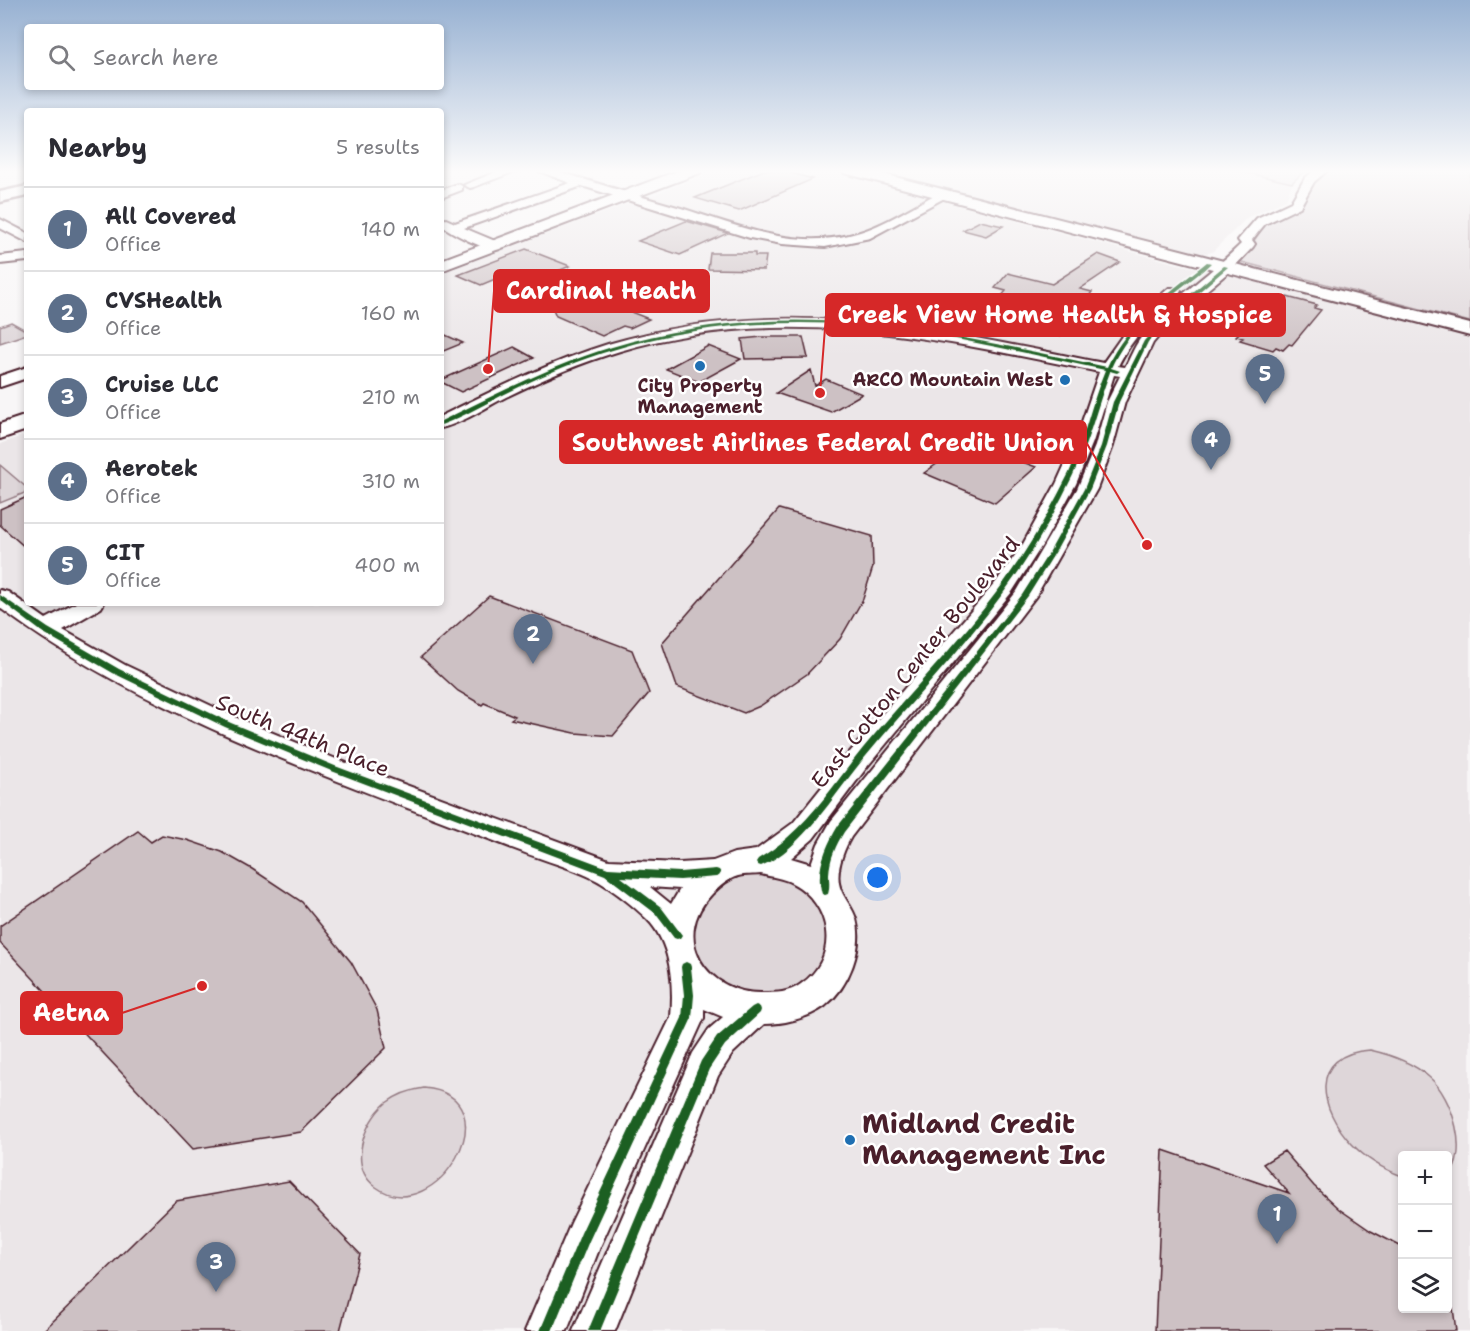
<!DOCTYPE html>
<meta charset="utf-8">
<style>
:root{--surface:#fff;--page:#f2f2f3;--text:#2b2b33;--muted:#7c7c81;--line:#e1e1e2;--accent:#0b8043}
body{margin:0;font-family:"Shantell Sans",sans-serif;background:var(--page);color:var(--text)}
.controls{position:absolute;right:18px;bottom:18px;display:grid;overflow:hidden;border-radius:6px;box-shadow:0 3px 9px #0003}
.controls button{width:54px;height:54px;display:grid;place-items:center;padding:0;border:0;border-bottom:2px solid var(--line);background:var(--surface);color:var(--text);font:30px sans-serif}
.you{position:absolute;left:878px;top:878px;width:21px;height:21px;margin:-15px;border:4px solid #fff;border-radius:50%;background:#1a73e8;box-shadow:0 0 0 9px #1a73e833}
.badge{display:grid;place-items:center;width:39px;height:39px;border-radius:50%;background:var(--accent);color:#fff;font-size:20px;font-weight:700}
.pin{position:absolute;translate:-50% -50px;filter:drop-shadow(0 2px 3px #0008)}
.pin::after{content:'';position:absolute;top:32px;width:21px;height:18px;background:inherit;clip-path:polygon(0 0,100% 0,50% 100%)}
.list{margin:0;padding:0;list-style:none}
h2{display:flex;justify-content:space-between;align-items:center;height:78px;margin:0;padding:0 24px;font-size:26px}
h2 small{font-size:20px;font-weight:400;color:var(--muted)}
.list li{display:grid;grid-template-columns:39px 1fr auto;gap:18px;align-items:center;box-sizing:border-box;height:84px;padding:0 24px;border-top:2px solid var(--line)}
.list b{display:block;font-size:22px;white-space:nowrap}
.list p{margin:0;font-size:20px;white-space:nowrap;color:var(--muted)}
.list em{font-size:20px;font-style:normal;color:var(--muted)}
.icon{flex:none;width:33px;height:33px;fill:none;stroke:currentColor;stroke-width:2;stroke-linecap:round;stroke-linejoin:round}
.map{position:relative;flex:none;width:1470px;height:1331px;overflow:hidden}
.search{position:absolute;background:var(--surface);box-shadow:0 3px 9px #0003;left:24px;top:24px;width:420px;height:66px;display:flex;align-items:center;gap:15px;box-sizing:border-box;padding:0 21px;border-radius:6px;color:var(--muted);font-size:22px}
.panel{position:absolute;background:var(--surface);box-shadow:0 3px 9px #0003;left:24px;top:108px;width:420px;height:498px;border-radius:6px}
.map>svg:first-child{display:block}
</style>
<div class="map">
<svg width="1470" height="1331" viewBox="0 0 1470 1331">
<rect width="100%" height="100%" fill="#f8f6f7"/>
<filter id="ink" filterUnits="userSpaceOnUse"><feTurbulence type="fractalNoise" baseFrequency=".0167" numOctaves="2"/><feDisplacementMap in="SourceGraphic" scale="12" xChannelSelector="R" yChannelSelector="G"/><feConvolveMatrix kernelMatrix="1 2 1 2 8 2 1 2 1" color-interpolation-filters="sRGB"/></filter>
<g filter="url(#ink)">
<path fill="#ebe6e8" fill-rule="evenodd" d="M719,170h103l18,4 334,89 146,34 150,39v995h-1470v-887l27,-10v169h414v-330zM1402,1156h46v152h-46z
M872,170h362l58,13 -6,17 -38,17 -36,35 -10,2z"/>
<path fill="#ded6d9" stroke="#947a82" stroke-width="1.5" d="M1234,170h75l-8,4 -9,9z
M1470,170v152l-232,-61 16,-20 12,-19 36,-17 15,-27 12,-7z
M11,322l16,9v3l-27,9v-17z
M0,465l27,23v4l-27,11z
M761,873c9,3 22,3 31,8 37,19 48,70 15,98 -16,14 -40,19 -60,13 -7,-2 -15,-3 -22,-6 -8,-4 -14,-12 -20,-18 -23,-28 -10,-70 20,-86 12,-6 23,-7 36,-9z
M1370,1050c22,5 42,12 59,27 24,20 41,79 19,99v-20h-46v20c-19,-7 -36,-17 -50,-32 -33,-34 -45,-90 18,-94z
M424,1088c91,8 12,143 -48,99 -29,-21 -12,-65 10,-84 12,-9 24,-13 38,-15z"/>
<path fill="#cdc1c4" stroke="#4a1f2b" stroke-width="1.5" d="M764,170h16l33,9 -74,32 -44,-13z
M686,221l42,12 -48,22 -42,-14z
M980,221l23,5 -17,10 -23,-6z
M526,249l44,17 -53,22 -22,-9 -14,6 -23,-10z
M710,253h45v3h11l-2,14 -56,-1z
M1098,254l22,8 -40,27 12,3 -32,44 -78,-17 24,-28 -11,-3 13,-15 44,11z
M577,291l72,28 -19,9 -7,-2 -21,10 -46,-20 -6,-14z
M1287,297l30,8 -3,3 7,2 -29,35 -3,-1 -6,6 -7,-3 -3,3 -33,-10 3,-2 -7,-2 41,-38 7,2z
M441,333l22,10 -22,9z
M762,337h41l5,21 -63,1 -3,-20z
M708,346l33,13 -42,23 -33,-13z
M514,347l20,11 -73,34 -20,-10v-2z
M811,370l4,16 11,-7 36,15 -31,18 -55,-19z
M898,423l39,14 6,-5 93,35 -41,36 -71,-30 14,-10 -31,-12 -13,10 -32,-13z
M27,497v52l-27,-24v-16z
M779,509l93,27 1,31 -10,32 -23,40 -33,35 -47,32 -16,7 -67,-26 -15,-44z
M489,596l143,54 17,43 -36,43 -38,-3 -64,-14 4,-3 -31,-13 -2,2 -24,-14 -37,-34z
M138,831l13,11 11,-7 25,5 35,12 30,17 50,33 49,60 26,48 9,38 -85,84 -108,17 -193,-206v-17z
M1163,1150l126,43 -26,-29 21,-13 30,35 25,23 32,22 31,16v61h51l3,23h-301z
M289,1181l71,73 -20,77h-297l133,-130z"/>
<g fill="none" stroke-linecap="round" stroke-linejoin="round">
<g stroke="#4a1f2b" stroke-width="4">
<path id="minor" d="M501,170h17l-44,17 -4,1 -6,-3z
M536,170h18c42,13 84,26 127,38 54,17 111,41 168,27 32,-7 62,-28 91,-43h8l2,3 -80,43 -45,9 -43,-3 -32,-6 -168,-52 -118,42 36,15 2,3 -2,3c-14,3 -48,-16 -59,-24l1,-5 4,-1 9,4 115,-40z
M1315,170h13l-14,12 -14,25 -35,17 -13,16 3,4 -2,3 -22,23 -56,47 -22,26 -28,59 -12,44 -16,43 -61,107 -185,241c-8,14 -17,37 -10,53 4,10 12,18 15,29 8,29 -7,68 -31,87 -17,12 -41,18 -61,18l-31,29 -15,23 -103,255h-42l120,-278 16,-24 14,-12 -19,-8v9l-104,229 -33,84h-42l46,-108 100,-206c3,-33 0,-74 -24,-98 -12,-12 -36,-31 -51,-39 -23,-12 -51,-19 -76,-29 -36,-14 -73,-28 -110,-42 -141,-54 -288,-110 -410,-201v-18l8,2 38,27 30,-16h28l-3,5 -38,22 62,35 112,53 104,43 268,99 71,3 33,-2 21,-8 22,-3 37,-27 56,-70 147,-171 27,-38 33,-60 19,-42 24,-70c-160,-33 -318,-69 -479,-21 -40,12 -77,28 -114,46 -20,10 -43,26 -65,31v-12c55,-27 109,-54 167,-72 173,-51 324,-15 495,19l31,-44 35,-31h10l2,3 -2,3c-24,22 -46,42 -61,72l7,1c5,-9 9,-20 15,-28 27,-38 69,-63 101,-95l-3,-4 19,-22 34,-16 14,-24zM1114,375l6,1 -13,26 -12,44 -18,43 -60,102 -186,230 -13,23 -7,20 -20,-6 22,-19 54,-72 145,-175 31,-48 33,-60 17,-42zM761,874c10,3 22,4 31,9 40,21 48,75 9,101 -12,9 -25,9 -39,9 -55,1 -93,-55 -50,-99 7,-7 16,-15 26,-18 7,-2 16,-1 23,-2zM650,887l30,2 -9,15z
M458,184l4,2v4l-21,8v-8z
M0,219l27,14v9l-27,-14z
M27,253v8l-27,3v-8z
M27,367v11l-27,9v-11z"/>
</g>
<g stroke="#4a1f2b" stroke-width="4">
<path id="major" d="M680,170h22l-2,3 -259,98v-11z
M842,170h26l602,154v12l-626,-163z
M27,415v15l-27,9v-15z"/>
</g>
<g stroke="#4a1f2b" stroke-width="5">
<path id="highway" d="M27,186v10l-27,6v-10z"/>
</g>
<use href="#minor" fill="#fff" fill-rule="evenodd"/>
<use href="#major" fill="#fff" fill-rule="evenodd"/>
<use href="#highway" fill="#fff" fill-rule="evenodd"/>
<g stroke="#fff" stroke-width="3">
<path id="cycleway" d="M1207,262l4,1c-10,10 -22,18 -33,27 -28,22 -52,45 -67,78l9,3 -3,2 -7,-2v1c-13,34 -21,70 -37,103 -20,41 -42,81 -69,117 -44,60 -96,113 -143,170 -27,33 -59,87 -100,104l-3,-1 -2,-3 2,-3c10,-6 20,-13 29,-21 32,-28 55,-65 82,-97 43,-51 90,-99 130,-152 27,-36 50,-76 70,-116 15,-33 22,-69 36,-103 -82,-17 -166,-38 -250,-45 -80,-6 -163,1 -239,24 -36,10 -71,25 -105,42 -23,11 -46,25 -70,34v-4c56,-27 111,-56 171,-74 78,-24 163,-31 244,-24 84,7 168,27 251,44 21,-46 62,-74 100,-105z
M1224,266l4,1 -56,48 -24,27 -29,60 -12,44 -17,43 -34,62 -28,45 -184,236c-8,13 -14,26 -15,42 0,7 1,13 -1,20l-3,1 -3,-1c-7,-23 4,-48 16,-68l184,-231 28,-44 34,-62 17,-43 12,-44 31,-61 24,-28z
M0,595l48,33 71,41 112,54 104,43 273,102 72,4 36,-3 3,1 2,3 -2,3 -3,1 -36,3 -59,-3 40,30 21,28 -2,3 -3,1 -3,-1 -19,-25 -50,-38 -276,-105 -104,-43 -112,-54 -71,-41 -42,-32z
M686,962l4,2 1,3 3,28 -2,23 -103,223 -37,90h-12l41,-98 101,-215 2,-23 -3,-28 1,-3z
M756,1005l4,2 1,3 -1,3 -35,32 -16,24 -109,262h-12l113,-270 16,-24 35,-30z"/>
</g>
<use href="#cycleway" fill="#1b5e20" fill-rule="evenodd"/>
</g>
</g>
<linearGradient id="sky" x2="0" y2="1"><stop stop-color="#97b1d2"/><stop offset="0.48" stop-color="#fcfbfb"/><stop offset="1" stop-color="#fcfbfb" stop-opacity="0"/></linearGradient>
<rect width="1470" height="357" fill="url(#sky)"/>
<g fill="#1f6fb2" stroke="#fff" stroke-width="2">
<circle cx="700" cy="366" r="6"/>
<circle cx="1065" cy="380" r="6"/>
<circle cx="850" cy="1140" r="6"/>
</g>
<g text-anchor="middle" stroke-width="5" stroke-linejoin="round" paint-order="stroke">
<g font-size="18" font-weight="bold" fill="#4a1f2b" stroke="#fff" text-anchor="end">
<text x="1053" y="386">ARCO Mountain West</text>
<text x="700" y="392" text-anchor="middle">City Property<tspan x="700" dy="21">Management</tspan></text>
</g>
<g font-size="22" fill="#4a1f2b" stroke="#fff">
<text transform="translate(915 662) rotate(-51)" y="8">East Cotton Center Boulevard</text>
<text transform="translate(303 735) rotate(22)" y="8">South 44th Place</text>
</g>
<g font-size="27" font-weight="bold" fill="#4a1f2b" stroke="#fff" text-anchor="start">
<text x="862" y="1133">Midland Credit<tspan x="862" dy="31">Management Inc</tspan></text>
</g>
</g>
<path fill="none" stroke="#d62828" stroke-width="2" d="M488 369L494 291M820 393L826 315M1147 545L1086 442M202 986L122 1013"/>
<g fill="#d62828" stroke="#fff" stroke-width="2">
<circle cx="488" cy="369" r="6"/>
<circle cx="820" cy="393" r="6"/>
<circle cx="1147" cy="545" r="6"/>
<circle cx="202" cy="986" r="6"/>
</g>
<g fill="#d62828" stroke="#d62828" stroke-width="2">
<rect x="494" y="270" width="215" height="42" rx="6"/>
<rect x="826" y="294" width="459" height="42" rx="6"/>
<rect x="560" y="421" width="526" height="42" rx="6"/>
<rect x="21" y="992" width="101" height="42" rx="6"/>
</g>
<g font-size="24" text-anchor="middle" font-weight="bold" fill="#fff">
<text x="601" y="299">Cardinal Heath</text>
<text x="1055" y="323">Creek View Home Health &amp; Hospice</text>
<text x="823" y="451">Southwest Airlines Federal Credit Union</text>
<text x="71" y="1021">Aetna</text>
</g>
</svg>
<div class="controls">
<button>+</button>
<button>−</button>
<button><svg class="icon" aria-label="layers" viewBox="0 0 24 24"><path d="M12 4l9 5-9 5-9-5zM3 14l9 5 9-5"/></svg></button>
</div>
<div class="you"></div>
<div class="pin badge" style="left:1277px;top:1244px;background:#5c6f8a">1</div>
<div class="pin badge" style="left:533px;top:664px;background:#5c6f8a">2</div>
<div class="pin badge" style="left:216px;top:1292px;background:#5c6f8a">3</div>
<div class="pin badge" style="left:1211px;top:470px;background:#5c6f8a">4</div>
<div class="pin badge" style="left:1265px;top:404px;background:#5c6f8a">5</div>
<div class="search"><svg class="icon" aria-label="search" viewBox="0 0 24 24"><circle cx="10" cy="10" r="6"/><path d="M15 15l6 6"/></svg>Search here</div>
<section class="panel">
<h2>Nearby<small>5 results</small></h2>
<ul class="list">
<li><span class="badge" style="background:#5c6f8a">1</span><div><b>All Covered</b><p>Office</p></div><em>140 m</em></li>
<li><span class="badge" style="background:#5c6f8a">2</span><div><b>CVSHealth</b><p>Office</p></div><em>160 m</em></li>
<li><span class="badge" style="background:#5c6f8a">3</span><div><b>Cruise LLC</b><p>Office</p></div><em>210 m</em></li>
<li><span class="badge" style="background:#5c6f8a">4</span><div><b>Aerotek</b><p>Office</p></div><em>310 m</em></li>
<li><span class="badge" style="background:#5c6f8a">5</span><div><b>CIT</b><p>Office</p></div><em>400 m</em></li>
</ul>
</section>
</div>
